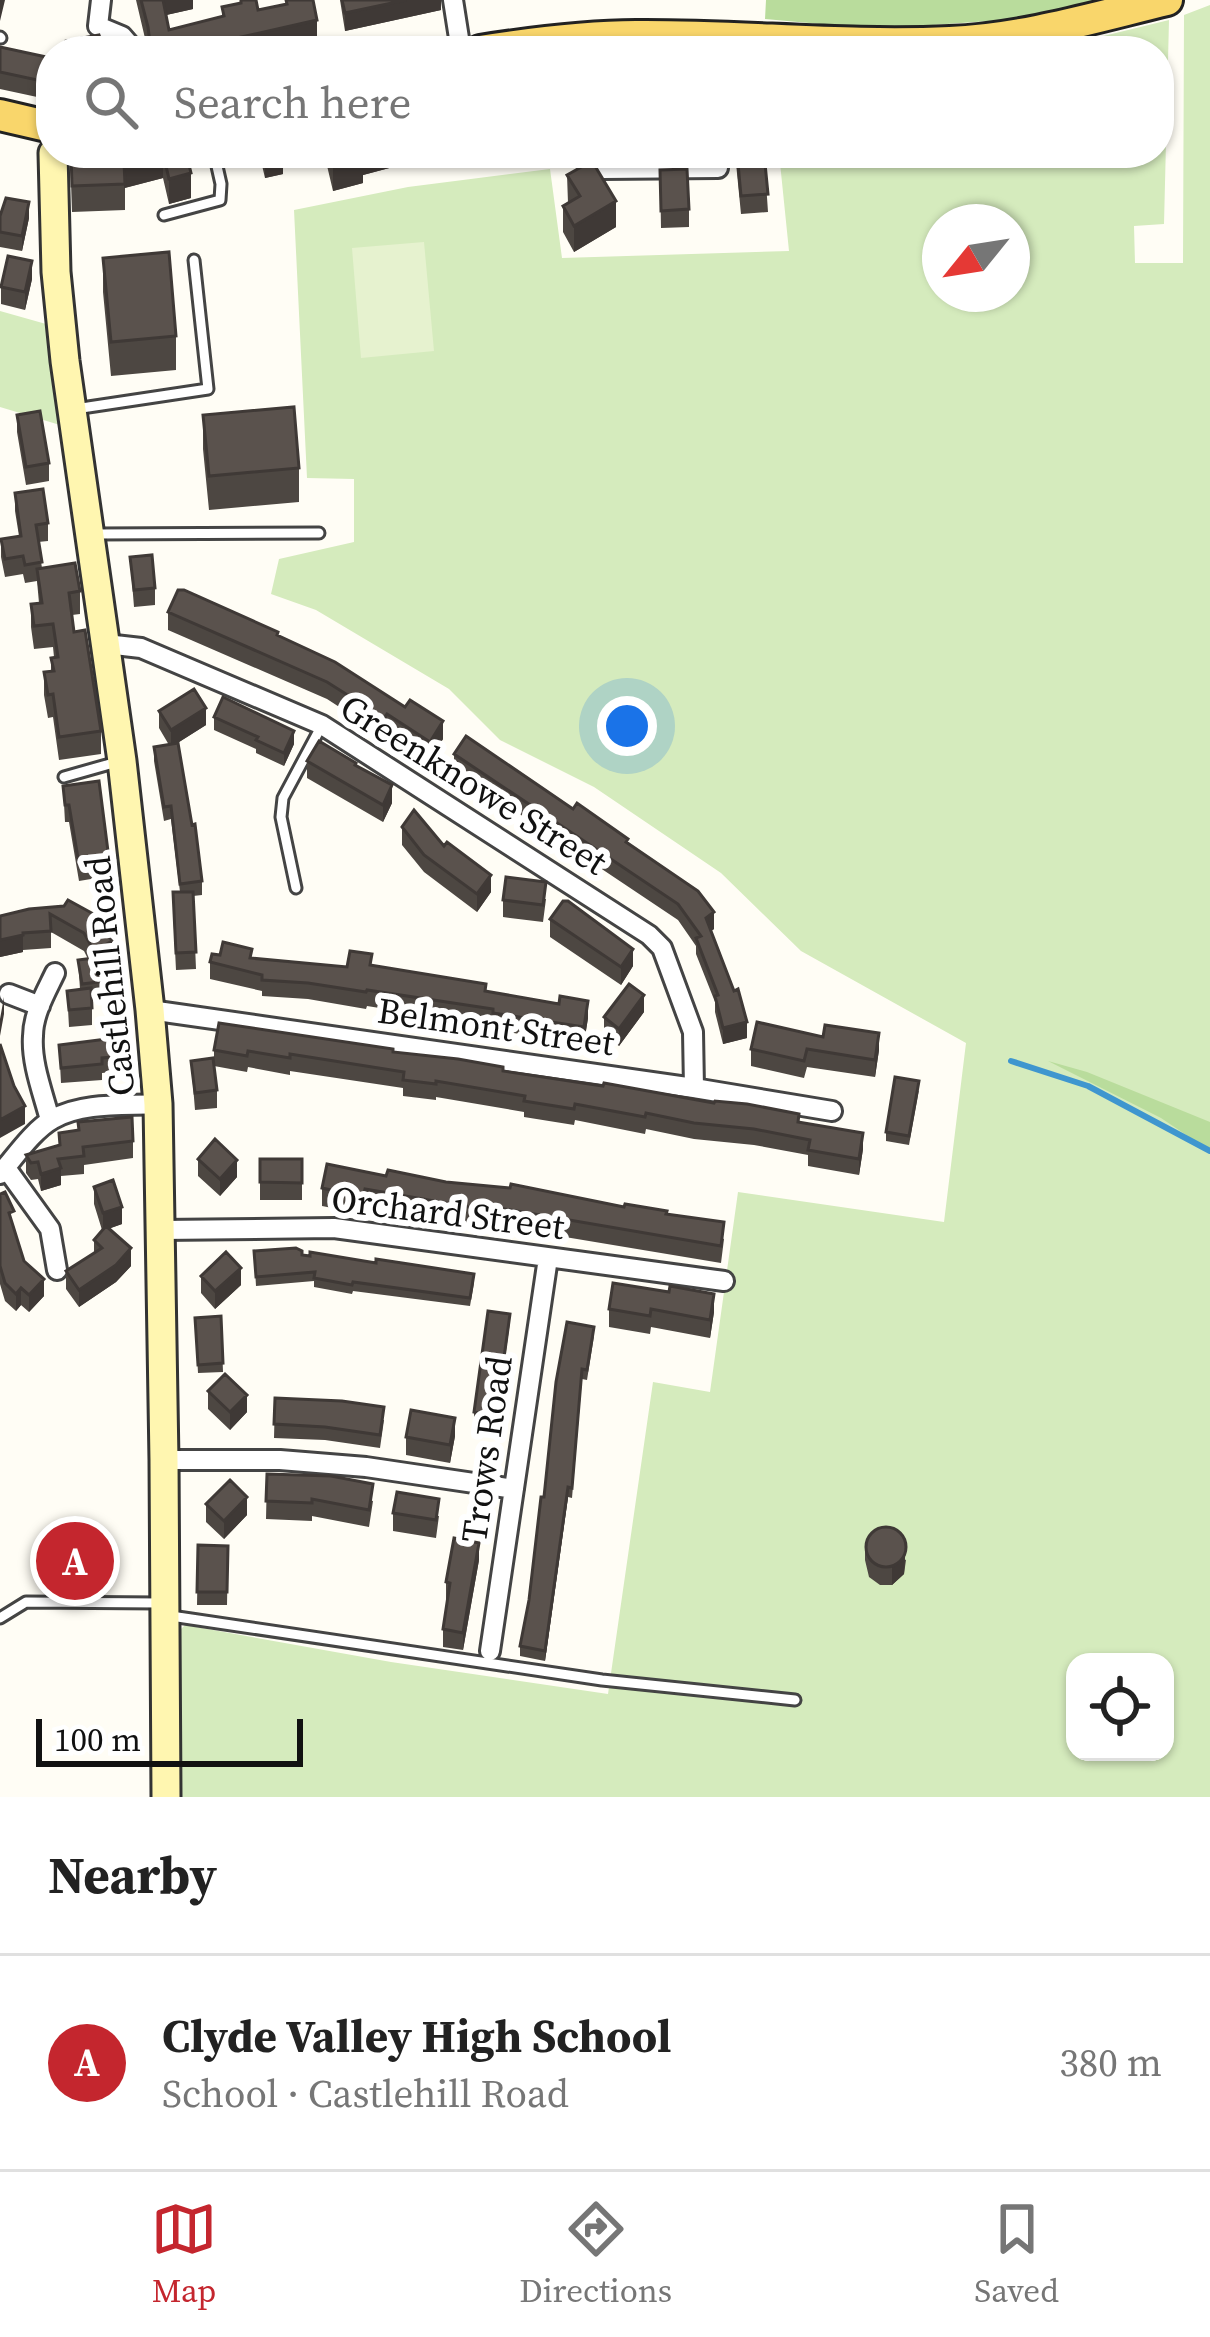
<!DOCTYPE html>
<meta charset="utf-8">
<style>
:root{--surface:#fff;--page:#f2f2f2;--text:#222;--muted:#767676;--line:#e0e0e0;--accent:#c4262e}
body{margin:0;font-family:"Source Serif 4",serif;background:var(--page);color:var(--text)}
.controls{position:absolute;right:36px;bottom:36px;display:grid;overflow:hidden;border-radius:24px;box-shadow:0 3px 9px #0004}
.controls button{width:108px;height:108px;display:grid;place-items:center;padding:0;border:0;border-bottom:3px solid var(--line);background:var(--surface);color:var(--text);font:60px sans-serif}
.compass{position:absolute;left:922px;top:204px;width:108px;height:108px;border-radius:50%;background:var(--surface);box-shadow:0 3px 9px #0004;rotate:240deg}
.scale{position:absolute;left:36px;bottom:30px;width:267px;box-sizing:border-box;padding-left:12px;border:6px solid #111;border-top:0;font-size:33px;line-height:42px;white-space:nowrap;color:#111;-webkit-text-stroke:9px #fff;paint-order:stroke}
.you{position:absolute;left:627px;top:726px;width:42px;height:42px;margin:-30px;border:9px solid #fff;border-radius:50%;background:#1a73e8;box-shadow:0 0 0 18px #1a73e833}
.badge{display:grid;place-items:center;width:78px;height:78px;border-radius:50%;background:var(--accent);color:#fff;font-size:39px;font-weight:700}
.pin{position:absolute;translate:-50% -50%;border:6px solid #fff;box-shadow:0 3px 12px #0006}
.list{margin:0;padding:0;list-style:none}
h2{display:flex;justify-content:space-between;align-items:center;height:156px;margin:0;padding:0 48px;font-size:51px}
h2 small{font-size:39px;font-weight:400;color:var(--muted)}
.list li{display:grid;grid-template-columns:78px 1fr auto;gap:36px;align-items:center;box-sizing:border-box;height:216px;padding:0 48px;border-top:3px solid var(--line)}
.list b{display:block;font-size:45px;white-space:nowrap}
.list p{margin:0;font-size:39px;white-space:nowrap;color:var(--muted)}
.list em{font-size:39px;font-style:normal;color:var(--muted)}
.icon{flex:none;width:66px;height:66px;fill:none;stroke:currentColor;stroke-width:2;stroke-linecap:round;stroke-linejoin:round}
.map{position:relative;flex:none;width:1210px;height:1797px;overflow:hidden}
.search{position:absolute;background:var(--surface);box-shadow:0 3px 9px #0004;left:36px;right:36px;top:36px;height:132px;display:flex;align-items:center;gap:30px;box-sizing:border-box;padding:0 42px;border-radius:48px;color:var(--muted);font-size:45px}
.sheet{height:372px;background:var(--surface)}
nav{display:flex;justify-content:space-around;align-items:center;box-sizing:border-box;height:168px;border-top:3px solid var(--line);background:var(--surface);font-size:33px;color:var(--muted)}
nav a{display:grid;justify-items:center;gap:6px}
nav .on{color:var(--accent)}
.map>svg:first-child{display:block}
</style>
<div class="map">
<svg width="1210" height="1797" viewBox="0 0 1210 1797">
<rect width="100%" height="100%" fill="#fffdf5"/>
<path fill="#d5ebbd" fill-rule="evenodd" d="M1210,5v1792h-1031l-1,-165 7,-7 206,37 217,32 45,-312 57,10 28,-200 206,30 22,-179 -165,-92 -80,-78 -127,-86 -94,-47 -51,-51 -133,-79 -45,-16 8,-35 75,-17v-63l-47,-1 -13,-268 114,-23 142,-18 12,89 227,-7 -10,-98h380v-102h-117l127,-31 -5,204 -30,2 1,37h48l1,-248zM940,222h72v72h-72zM1075,1662h90v90h-90z
M0,311l46,13 14,101 -60,-18z"/>
<path fill="#b9dc9c" d="M766,0h341l-73,18 -159,11 -110,-10z
M1048,1061l39,11 123,50v29l-49,-33z"/>
<path fill="#e6f2cf" d="M424,242l10,109 -73,7 -9,-110z"/>
<g fill="none" stroke-linecap="round" stroke-linejoin="round">
<path stroke="#3f96cf" stroke-width="6" d="M1011,1061l77,25 122,65"/>
<g stroke="#444" stroke-width="15">
<path id="service" d="M0,37l1,1
M164,215l56,-15 1,-16 -7,-31
M75,409l133,-20 -14,-129
M97,534l222,-1
M64,777l53,-15
M296,888l-15,-71 2,-19 39,-73
M171,1616l431,64 193,20
M0,1618l26,-16 133,1"/>
</g>
<g stroke="#444" stroke-width="24">
<path id="minor" d="M101,0l-3,26 24,10 13,15
M453,0l8,51
M602,169l116,-1 -3,-15
M106,644l35,4 181,77 327,210 13,13 31,84 1,56
M9,994l31,12
M150,1010l544,78 138,23
M50,1120c-7,-27 -19,-57 -17,-84 0,-22 13,-44 22,-63
M6,1168l44,61 7,41
M0,1174c15,-17 33,-44 53,-55 30,-17 72,-13 105,-15
M161,1230l173,-2 390,53
M164,1460h116l86,7 148,22
M490,1651l58,-393"/>
</g>
<g stroke="#333" stroke-width="33">
<path id="secondary" d="M53,153l3,119 9,89 57,400 28,249 8,94 6,356 2,337"/>
</g>
<g stroke="#222" stroke-width="36">
<path id="primary" d="M480,51c51,-8 103,-15 156,-15 104,-1 209,11 314,6 73,-3 146,-25 217,-42
M0,115l51,12"/>
</g>
<use href="#service" stroke="#fff" stroke-width="9"/>
<use href="#minor" stroke="#fff" stroke-width="18"/>
<use href="#secondary" stroke="#fff6b0" stroke-width="27"/>
<use href="#primary" stroke="#f9d66b" stroke-width="30"/>
</g>
<path fill="#4d4742" d="M136,0h57v9l-27,6 3,15 53,-14v-9l18,-4v-3l18,10 28,-6v-4l31,40 -48,11h-121z
M340,0h101v10l-96,21z
M0,47l51,11v42l-51,-11z
M70,153h116l5,45 -22,6 -6,-26 -38,10v22l-53,2z
M249,153h43l-9,2v19l-18,4 -4,-17 -9,2z
M324,153h69v14l-30,8v8l-30,8z
M735,153h29l4,59 -27,2z
M660,170l29,39v18l-28,1z
M567,175l49,52 -42,25 -11,-20v-26l5,-3z
M0,216l29,2 -7,33 -22,-4z
M103,258l73,78v34l-65,6 -8,-84z
M32,279l-7,31 -24,-6v-17z
M17,415l32,48v18l-23,4 -9,-53z
M203,415l96,53v34l-90,8 -6,-61z
M15,493l33,30v18l-10,1 4,26 38,23v23l-8,1 2,17 27,99v23l-42,6 -6,-43 -5,1 -4,-23v-23l7,-1v-13l3,-1 -1,-10 -19,2 -3,-22v-23l8,-1 -2,-22 -12,2 -2,-9 -18,3 -4,-20v-18l18,-3 -4,-25z
M130,557l25,31v17l-21,2z
M168,612l110,24 165,103 -13,20 -43,-28 -3,5 -57,-37 -159,-69z
M159,711l47,14 -30,19 26,137v14l-9,1 3,73 -20,1 -3,-60 7,-18 -9,-73 -7,2 -10,-60v-14l15,-2 -10,-17z
M214,717l80,27 -10,22 -28,-13v-4l-42,-19z
M454,754l119,55 55,34 86,86 -3,2 36,107 -24,6 -8,-32v-10l-19,-48v-8l-18,-26 -224,-150z
M307,761l85,42 -9,19 -76,-44z
M63,786l46,73v17l-30,5 -10,-59h-4z
M402,827l89,65 -14,20 -53,-40 -22,-27z
M546,899l-3,23 -40,-5v-17z
M64,906l48,53 -9,5 3,34 -14,2v25l-23,2 -2,-36 13,-2 -2,-29 10,-1 -4,-8 -33,-19v16l-28,2v2l-23,5v-41z
M550,919l42,1 41,46 -12,19 -71,-48z
M252,958l95,9 25,-1 114,26 102,26 -4,25 -91,-13v-4l-126,-20 -1,3 -58,-10 -46,-3v-5l-52,-12v-17z
M644,1012l-25,34 -15,-11v-18z
M59,1045l66,11v15l-23,2v7l-41,3z
M751,1049l128,1 -4,27 -68,-10 -3,11 -53,-12z
M214,1050l179,2 406,71 64,26 -4,26 -51,-9v-11l-54,-10 -60,-6 -48,-10 -1,5 -70,-14 -1,5 -50,-8v-5l-88,-15v3l-33,-4v-8l-113,-17v4l-42,-8 -1,5 -33,-6z
M191,1061l26,29v18l-22,2z
M919,1090l-10,55 -23,-4v-9z
M59,1133l74,8v17l-49,7v9l-23,2v9l-20,6 -3,-12 -7,1 -5,-7v-18l33,-10z
M198,1159l39,18 -17,19 -22,-20z
M260,1159h42v41h-42z
M386,1176l60,6 220,32 58,25 -3,24 -234,-39 -1,4 -121,-22 -2,8 -41,-8v-18z
M94,1187l28,37 -12,4 21,38 -15,16 -37,25 -13,-18v-18l28,-18v-13l8,-10 -8,-26z
M0,1194l14,32 10,35 20,35 -15,16 -8,-7 -5,6 -11,-10 -5,-17z
M254,1251l48,4 172,28 -4,23 -117,-15 -1,3 -38,-7v-6l-58,5z
M201,1276l40,9 -26,24 -14,-16z
M609,1309l105,3 -4,26 -59,-11 -1,7 -41,-7z
M221,1316l2,56 -25,1 -3,-55z
M510,1322l-14,102 -22,-3v-9z
M594,1336l-7,44 -5,-1 -10,119 -4,-1 -23,164 -25,-5v-10l9,-46 15,-103 12,-115z
M208,1391l39,21 -17,18 -22,-21z
M275,1398l109,22 -4,28 -55,-8 -51,-2z
M455,1436l-5,27 -44,-8v-18z
M267,1474l106,27 -4,26 -57,-11v5l-46,-2z
M206,1504l41,11 -23,24 -18,-17z
M393,1513l46,3 -3,22 -43,-7z
M865,1542l41,18 -2,14 -12,11h-12l-11,-8 -4,-17z
M198,1545l30,1 -1,59h-30z
M479,1560l-16,90 -20,-3v-18l5,-29 -2,-1v-17z"/>
<path fill="#3f3936" d="M0,0h5l-5,21z
M162,0h31v9l-31,7z
M406,0h35v10l-96,21v-18z
M317,20v20l-48,11h-60l28,-13z
M208,44v7h-28z
M163,153v25l-39,10v-26z
M252,153h9v8l-9,2z
M265,153h27l-9,2v19l-18,4z
M361,153h32v14l-30,8v8l-30,8v-26z
M191,173v25l-22,6v-25z
M616,201v26l-42,25v-26z
M29,202v16l-7,33v-15z
M32,261v18l-7,31v-18z
M206,708v17l-35,22v-17z
M387,714v17l-3,5v-18z
M443,721v18l-13,20v-17z
M294,731v13l-10,22v-13z
M392,785v18l-9,19v-17z
M491,875v17l-14,20v-18z
M714,912v17l-8,5v-16z
M23,935v17l-23,5v-17z
M112,941v18l-18,10v-18z
M633,949v17l-12,19v-18z
M644,995v17l-25,34v-17z
M4,997v17l-4,22v-17z
M588,1001v17l-4,25v-16z
M747,1022v16l-24,6v-16z
M879,1033v17l-4,27v-17z
M25,1106v18l-25,14v-18z
M863,1133v16l-4,26v-16z
M237,1160v17l-17,19v-17z
M61,1168v17l-20,6v-17z
M122,1207v17l-19,7v-18z
M131,1248v18l-15,16 -37,25v-17z
M241,1268v17l-26,24v-18z
M44,1279v17l-15,16v-17z
M21,1288v17l-5,6v-17z
M714,1294v18l-4,26v-18z
M247,1395v17l-17,18v-18z
M455,1418v18l-5,27v-18z
M568,1487v10l-23,164v-10z
M247,1497v18l-23,24v-18z
M906,1542l-2,32 -12,11v-18z
M479,1543v17l-16,90v-17z"/>
<path fill="#5a524d" stroke="#3f3936" stroke-width="3" d="M141,0h22l6,30 55,-14 -2,-9 19,-4v-3h15l2,10 29,-6 -1,-4h27l4,20 -80,18 1,5 -29,7 -1,-6 -28,7h-29l-3,-24z
M342,0h64l-61,13z
M99,35l3,8 17,-2 3,10h-57l1,-10z
M0,47l51,11v25l-51,-11z
M71,153h90l-37,9 1,22 -53,2z
M163,153h23l5,20 -22,6z
M330,153h31l2,5 -30,7z
M737,153h27l4,41 -27,2z
M592,161l24,40 -42,25 -11,-20 17,-10 -13,-21z
M687,169l2,40 -28,2 -1,-41z
M6,198l23,4 -7,34 -22,-4v-16z
M169,252l7,84 -65,6 -8,-84z
M8,256l24,5 -7,31 -24,-5z
M294,407l5,61 -90,8 -6,-61z
M40,411l9,52 -23,4 -9,-52z
M43,489l5,34 -12,2 6,37 -17,3 -2,-9 -18,3 -4,-20 20,-3 -6,-43z
M152,555l3,33 -21,2 -4,-33z
M75,563l5,28 -11,2 5,39 11,-2 16,101 -42,6 -6,-43 -5,1 -4,-23 10,-1 -3,-13 7,-1 -5,-33 -19,2 -3,-22 11,-1 -5,-34z
M178,590h6l94,42 -1,3 58,27 70,45 5,-7 33,21 -13,21 -43,-28 -3,4 -57,-36 -159,-70z
M194,689l12,19 -35,22 -12,-19z
M223,697l71,34 -10,22 -28,-13 2,-3 -44,-20z
M466,736l107,73 4,-6 51,36 -2,3 72,49 16,21 -8,6 28,73 4,-2 9,33 -24,6 -8,-32 3,-1 -22,-57 5,-2 -23,-32 -224,-150z
M319,741l37,22 -1,2 37,20 -9,20 -76,-44z
M178,743l14,82 3,-1 7,57 -22,3 -9,-78 -7,1 -10,-60z
M99,781l10,78 -30,5 -10,-59h-4l-2,-19z
M414,810l30,36 3,-4 44,33 -14,19 -53,-39 -22,-28z
M506,877l40,5 -3,23 -40,-5z
M173,892h20l3,60 -20,1z
M68,900l31,17 13,24 -18,10 -10,-18 -34,-19 1,17 -28,2v2l-23,5v-24l29,-7 35,-3z
M563,901h5l65,48 -12,18 -71,-48z
M223,942l29,7 -2,9 97,9 3,-16 22,3 -2,11 116,19 -1,7 74,13 1,-8 28,5 -4,26 -91,-14v-4l-126,-19 -1,2 -58,-9 -46,-3v-5l-52,-13 2,-8 8,1z
M102,957l4,24 -24,3 -4,-24z
M629,984l15,11 -25,34 -15,-12z
M91,988l1,20 -23,2 -2,-19z
M757,1022l66,15 2,-12 54,8 -4,27 -68,-11 -3,12 -53,-12z
M219,1023l174,26v3l65,7 45,8v4l100,15 1,-3 110,20 1,-2 32,3 52,10 -1,8 65,11 -4,26 -51,-9 2,-10 -56,-11 -60,-6 -48,-10 -1,4 -70,-13 -1,5 -50,-8 1,-5 -89,-15v3l-33,-4 1,-8 -114,-18v4l-42,-7 -1,5 -33,-6z
M123,1037l2,19 -23,2v6l-41,4 -2,-23z
M0,1044l14,42 11,20 -25,14z
M213,1058l4,32 -22,3 -4,-32z
M895,1077l24,4 -10,55 -23,-4z
M132,1117l1,24 -50,6 1,9 -26,3 3,9 -20,6 -3,-12 -7,1 -5,-8 34,-10 -1,-12 20,-3 -1,-8z
M215,1139l22,21 -17,19 -22,-20z
M260,1159h42v24l-42,-1z
M327,1164l59,12 2,-6 58,12 64,6 1,-4 113,23 1,-3 42,7 -1,3 58,8 -3,24 -234,-40 -1,4 -121,-21 -2,8 -41,-9z
M113,1180l9,27 -19,6 -9,-26z
M5,1192l9,19 -5,2 15,48 20,18 -15,16 -8,-7 -5,6 -11,-11 -5,-17v-72z
M106,1226l25,22 -15,17 -37,25 -13,-19 36,-23 -8,-8z
M296,1248l6,3v4l8,1v-4l66,11v-4l98,15 -4,24 -117,-16 -1,3 -38,-7 1,-6 -59,5 -2,-26z
M226,1252l15,16 -26,23 -14,-15z
M613,1283l56,9 1,-6 44,8 -4,26 -59,-11 -1,7 -41,-7z
M488,1311l22,3 -14,102 -22,-4z
M221,1316l2,47 -25,2 -3,-47z
M567,1322l27,5 -7,43 -5,-1 -10,119 -4,-1 -23,164 -25,-5 9,-46 12,-103h3l12,-115z
M225,1374l22,21 -17,17 -22,-21z
M275,1398l67,3 42,6 -4,28 -55,-8 -51,-3z
M411,1410l44,8 -5,27 -44,-8z
M267,1474l64,2 42,8 -4,26 -57,-11v4l-46,-2z
M230,1480l17,17 -23,24 -18,-17z
M397,1492l42,7 -3,21 -43,-7z
M866 1547a20 20 0 1 1 40 0a20 20 0 1 1-40 0Z
M454,1538l25,5 -16,90 -20,-4 7,-46 -4,-1z
M198,1545l30,1 -1,46h-30z"/>
<g text-anchor="middle" stroke-width="12" stroke-linejoin="round" paint-order="stroke">
<g font-size="36" fill="#111" stroke="#fff">
<text transform="translate(474 784) rotate(32)" y="13">Greenknowe Street</text>
<text transform="translate(109 976) rotate(-96)" y="13">Castlehill Road</text>
<text transform="translate(496 1026) rotate(8)" y="13">Belmont Street</text>
<text transform="translate(448 1212) rotate(7)" y="13">Orchard Street</text>
<text transform="translate(486 1449) rotate(-82)" y="13">Trows Road</text>
</g>
</g>
</svg>
<div class="controls">
<button><svg class="icon" aria-label="locate" viewBox="0 0 24 24"><circle cx="12" cy="12" r="6"/><path d="M12 2v4M12 18v4M2 12h4M18 12h4"/></svg></button>
</div>
<svg class="compass" viewBox="-18 -18 36 36"><path d="M0-13l5 13h-10z" fill="#e53935"/><path d="M0 13l5-13h-10z" fill="#767676"/></svg>
<div class="scale">100 m</div>
<div class="you"></div>
<div class="pin badge" style="left:75px;top:1561px">A</div>
<div class="search"><svg class="icon" aria-label="search" viewBox="0 0 24 24"><circle cx="10" cy="10" r="6"/><path d="M15 15l6 6"/></svg>Search here</div>
</div>
<section class="sheet">
<h2>Nearby<small></small></h2>
<ul class="list">
<li><span class="badge">A</span><div><b>Clyde Valley High School</b><p>School · Castlehill Road</p></div><em>380 m</em></li>
</ul>
</section>
<nav>
<a class="on"><svg class="icon" aria-label="map" viewBox="0 0 24 24"><path d="M3 6l6-2 6 2 6-2v14l-6 2-6-2-6 2zM9 4v14M15 6v14"/></svg>Map</a>
<a><svg class="icon" aria-label="directions" viewBox="0 0 24 24"><path d="M12 3l9 9-9 9-9-9zM9 14v-3h6M13 9l2 2-2 2"/></svg>Directions</a>
<a><svg class="icon" aria-label="saved" viewBox="0 0 24 24"><path d="M7 4h10v16l-5-4-5 4z"/></svg>Saved</a>
</nav>
